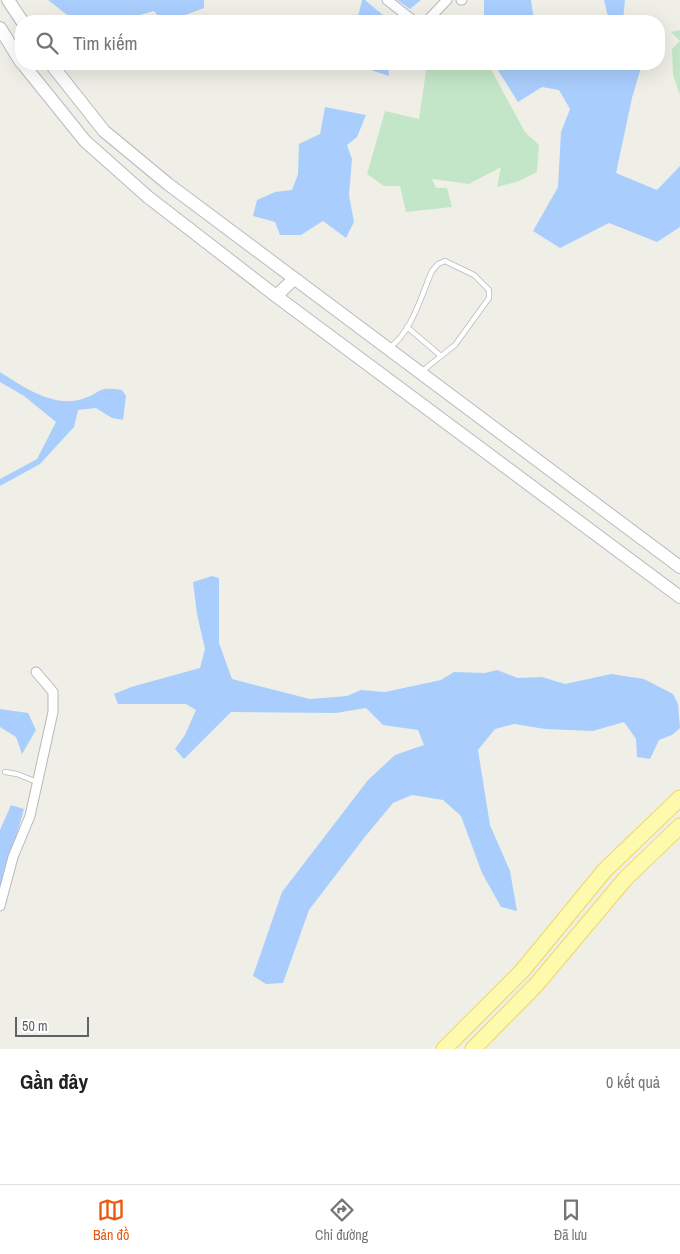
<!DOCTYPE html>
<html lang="vi">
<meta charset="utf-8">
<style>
:root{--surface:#fff;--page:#f6f6f6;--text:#202124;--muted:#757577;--line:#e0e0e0;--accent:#ea580c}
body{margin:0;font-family:"Archivo Narrow",sans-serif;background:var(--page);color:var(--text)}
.scale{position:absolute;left:15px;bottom:12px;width:74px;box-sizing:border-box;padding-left:5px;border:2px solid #5e6166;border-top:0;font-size:14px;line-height:18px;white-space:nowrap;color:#5e6166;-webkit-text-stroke:4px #fff;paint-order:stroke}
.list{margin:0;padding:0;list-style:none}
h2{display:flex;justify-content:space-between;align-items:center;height:65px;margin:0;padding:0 20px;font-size:21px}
h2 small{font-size:16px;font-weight:400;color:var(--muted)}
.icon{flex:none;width:28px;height:28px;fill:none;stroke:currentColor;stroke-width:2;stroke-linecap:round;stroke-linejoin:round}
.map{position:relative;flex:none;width:680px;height:1049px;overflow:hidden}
.search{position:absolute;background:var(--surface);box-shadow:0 5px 20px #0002;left:15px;right:15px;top:15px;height:55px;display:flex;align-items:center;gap:12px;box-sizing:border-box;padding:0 18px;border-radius:20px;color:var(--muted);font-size:19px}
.sheet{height:135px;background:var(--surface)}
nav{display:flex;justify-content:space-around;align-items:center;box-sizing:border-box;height:70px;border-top:1px solid var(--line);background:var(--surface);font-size:14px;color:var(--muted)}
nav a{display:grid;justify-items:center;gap:2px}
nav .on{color:var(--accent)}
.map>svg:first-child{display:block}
</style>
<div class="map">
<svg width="680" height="1049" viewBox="0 0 680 1049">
<rect width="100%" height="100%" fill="#f0efe7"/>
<path fill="#c4e6c8" d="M680,30v65l-7,-20 -1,-26 8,-8 -9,-9z
M427,64h61l37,68 14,13 -2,27 -18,9 -22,6 4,-20 -32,17 -37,-5 4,9h11l5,19 -46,5 -6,-26h-16l-17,-12 18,-63 34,8z"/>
<path fill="#a9cefd" d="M48,0h156v8l-24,9 1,4h-19l-8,-10 -36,10h-43z
M362,0h3l25,21h-33z
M397,0h24l-11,9z
M484,0h47l3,21h-50z
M604,0h21l-2,20 -14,1z
M352,64h36l1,12z
M494,64h143l3,7 -8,27 -16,75 41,17 23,-24v61l-23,15 -48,-19 -49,25 -27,-17 25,-44 3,-55 9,-23 -11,-19 -17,-3 -24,15z
M325,107l41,8 -9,22 -10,8 5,14 -3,36 5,27 -8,16 -23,-17 -22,14h-21l-5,-13 -22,-6 4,-16 18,-8 17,-2 6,-16 1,-30 21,-10z
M0,372c23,15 54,36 82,27 21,-6 13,-13 40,-9l4,6 -3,24 -11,-2 -16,-10 -18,2 -4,17 -34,37 -40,22v-7l37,-20 19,-37 -32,-26 -24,-14z
M212,576l7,2v65l13,36 78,20 37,-3 14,-6 24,2 56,-12 13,-8 31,1 12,-3 21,8 24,-1 23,7 46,-10 33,5 29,15 5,10 2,24 -8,7 -13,5 -9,19 -13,-2 -1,-18 -12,-17 -31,9 -48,-2 -31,-5 -19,5 -17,21 12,75 20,46 7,40 -16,-4 -19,-34 -21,-57 -18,-16 -31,-5 -19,8 -29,35 -55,72 -26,73 -17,1 -13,-8 29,-84 86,-112 27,-25 29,-10 -6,-15 -35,-5 -17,-17 -30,5 -105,-1 -47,47 -9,-10 10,-14 11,-25 -10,-6h-68l-4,-10 17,-7 69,-19 5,-19 -8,-35 -4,-32z
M0,709l28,4 8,17 -14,24 -6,-17 -16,-10z
M11,805l13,4 -24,86v-65z"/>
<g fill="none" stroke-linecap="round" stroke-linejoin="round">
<g stroke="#b7b8bd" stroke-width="6">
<path id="service" d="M407,327l34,29
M389,348c23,-16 32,-52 43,-77l6,-7 7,-3 29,14 15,15v8l-34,47 -34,27
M5,772l12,2 20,8"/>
</g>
<g stroke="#b7b8bd" stroke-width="11">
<path id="minor" d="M387,0l27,21
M461,0h1
M427,21l20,-21
M0,906l13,-49 17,-41 23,-104v-20l-17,-20"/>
</g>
<g stroke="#b8bac0" stroke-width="14">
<path id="secondary" d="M8,0l14,21
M0,28l21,34
M23,64l62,77 63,56 128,99 404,301
M51,64l53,67 64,53 512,383
M276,296l17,-16"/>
</g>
<g stroke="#eed961" stroke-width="17">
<path id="primary" d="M444,1049l78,-78 83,-101 75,-72
M473,1049l63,-64 90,-107 54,-52"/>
</g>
<use href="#service" stroke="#fff" stroke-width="4.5"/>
<use href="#minor" stroke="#fff" stroke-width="9"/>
<use href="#secondary" stroke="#fff" stroke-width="12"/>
<use href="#primary" stroke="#fdfaae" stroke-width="15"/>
</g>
</svg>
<div class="scale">50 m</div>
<div class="search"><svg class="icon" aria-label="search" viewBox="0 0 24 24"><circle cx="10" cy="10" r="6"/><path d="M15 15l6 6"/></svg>Tìm kiếm</div>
</div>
<section class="sheet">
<h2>Gần đây<small>0 kết quả</small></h2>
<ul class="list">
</ul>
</section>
<nav>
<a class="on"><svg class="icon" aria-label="map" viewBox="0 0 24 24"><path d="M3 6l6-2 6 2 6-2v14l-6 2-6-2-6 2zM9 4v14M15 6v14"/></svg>Bản đồ</a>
<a><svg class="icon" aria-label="directions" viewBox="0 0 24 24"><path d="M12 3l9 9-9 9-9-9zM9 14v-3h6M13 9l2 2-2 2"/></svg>Chỉ đường</a>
<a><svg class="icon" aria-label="saved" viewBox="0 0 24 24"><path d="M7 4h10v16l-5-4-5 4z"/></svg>Đã lưu</a>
</nav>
